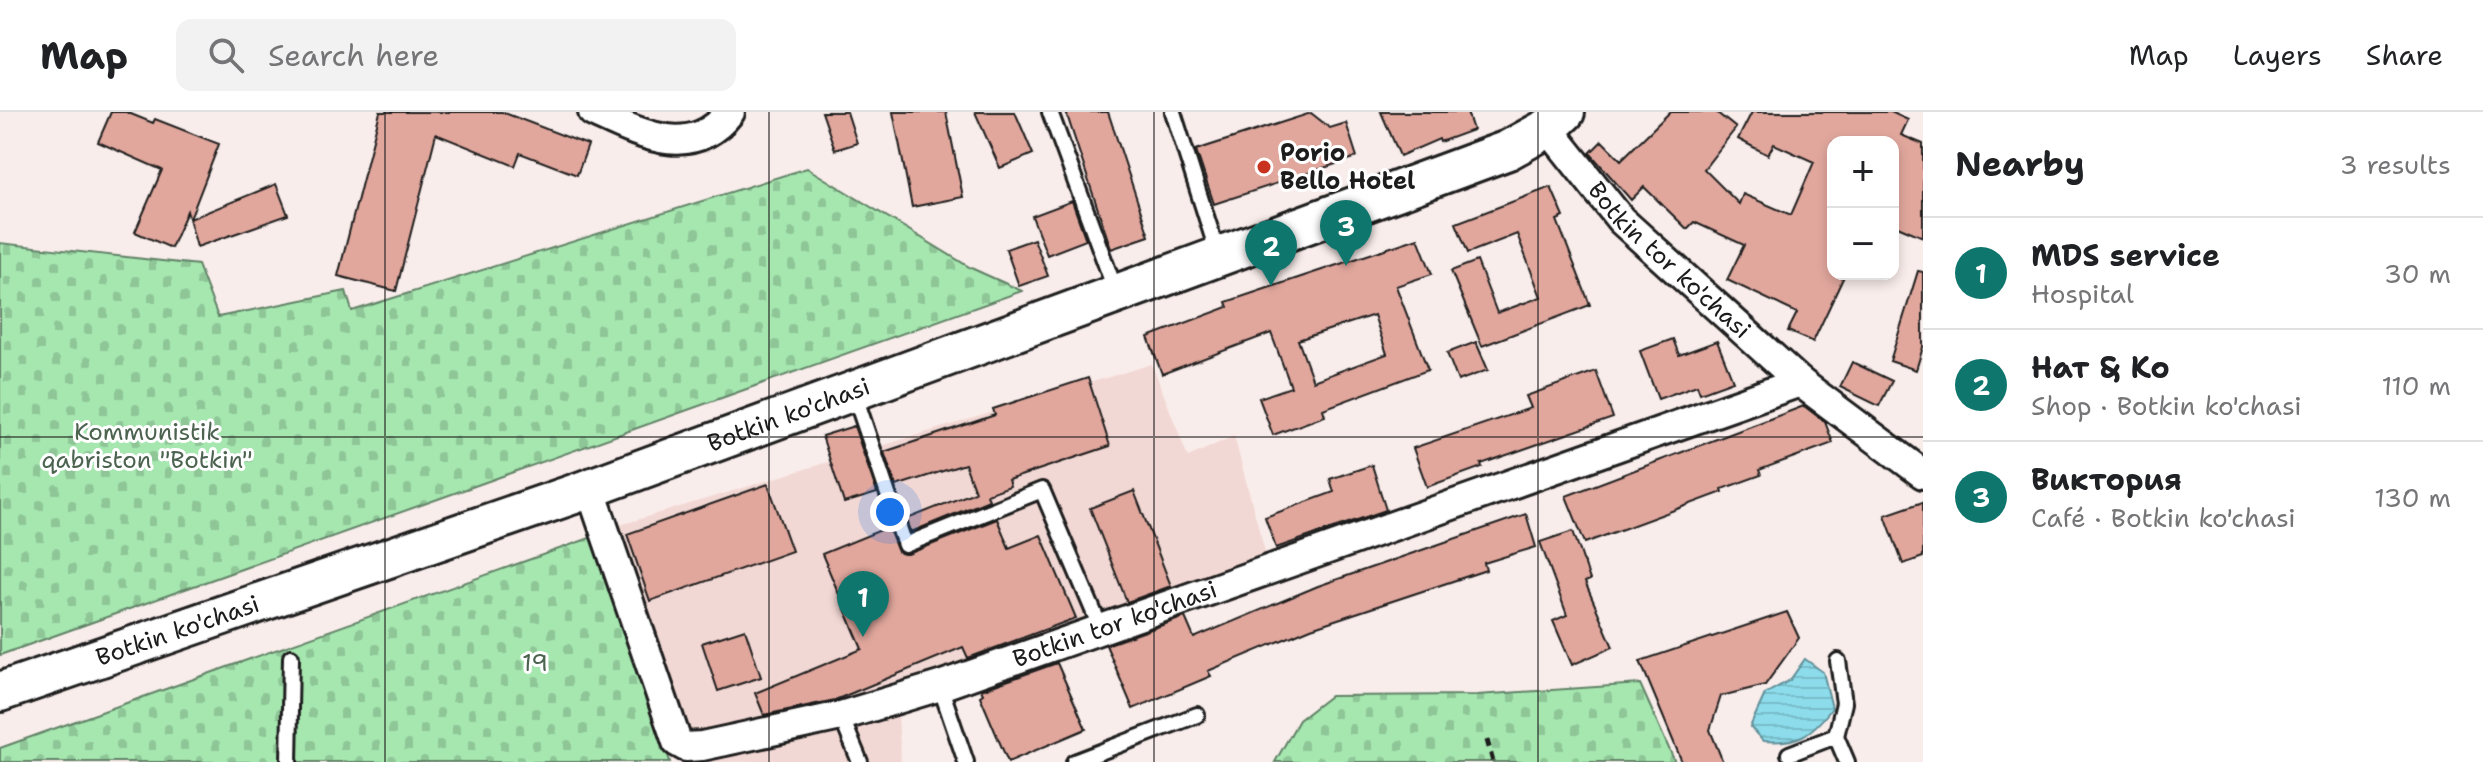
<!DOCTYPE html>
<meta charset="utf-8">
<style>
:root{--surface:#fff;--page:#f2f2f2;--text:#202124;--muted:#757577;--line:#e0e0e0;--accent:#0f766e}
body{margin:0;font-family:"Shantell Sans",sans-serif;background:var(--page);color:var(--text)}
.controls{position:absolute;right:24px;top:24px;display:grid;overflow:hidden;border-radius:16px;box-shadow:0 4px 12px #0003}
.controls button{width:72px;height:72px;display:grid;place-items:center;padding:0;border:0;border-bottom:2px solid var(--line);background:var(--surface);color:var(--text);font:40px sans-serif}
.you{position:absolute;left:890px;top:400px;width:28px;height:28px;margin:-20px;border:6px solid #fff;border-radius:50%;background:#1a73e8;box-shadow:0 0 0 12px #1a73e833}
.badge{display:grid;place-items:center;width:52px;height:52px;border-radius:50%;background:var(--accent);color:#fff;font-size:26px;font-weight:700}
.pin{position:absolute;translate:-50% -66px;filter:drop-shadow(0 2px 4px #0008)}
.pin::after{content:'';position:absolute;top:42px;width:28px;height:24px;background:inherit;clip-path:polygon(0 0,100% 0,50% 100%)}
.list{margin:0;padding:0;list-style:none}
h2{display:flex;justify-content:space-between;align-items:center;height:104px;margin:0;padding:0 32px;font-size:34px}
h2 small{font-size:26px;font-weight:400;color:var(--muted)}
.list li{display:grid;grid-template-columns:52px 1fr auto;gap:24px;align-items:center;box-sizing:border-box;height:112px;padding:0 32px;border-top:2px solid var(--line)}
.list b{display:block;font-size:30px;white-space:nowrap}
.list p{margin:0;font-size:26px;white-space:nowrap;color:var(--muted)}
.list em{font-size:26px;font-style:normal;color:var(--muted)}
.icon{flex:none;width:44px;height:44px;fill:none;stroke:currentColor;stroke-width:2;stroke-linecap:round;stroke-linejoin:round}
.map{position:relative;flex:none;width:1923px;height:650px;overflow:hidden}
header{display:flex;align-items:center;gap:48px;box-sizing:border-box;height:112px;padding:0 40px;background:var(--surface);border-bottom:2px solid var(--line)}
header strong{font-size:38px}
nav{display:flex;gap:44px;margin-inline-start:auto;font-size:28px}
.search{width:560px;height:72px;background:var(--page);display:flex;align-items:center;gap:20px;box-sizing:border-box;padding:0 28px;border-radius:16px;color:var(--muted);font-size:30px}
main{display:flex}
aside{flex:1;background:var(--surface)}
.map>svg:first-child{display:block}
</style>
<header>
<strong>Map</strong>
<div class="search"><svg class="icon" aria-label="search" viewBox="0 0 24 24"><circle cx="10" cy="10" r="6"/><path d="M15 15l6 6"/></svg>Search here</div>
<nav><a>Map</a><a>Layers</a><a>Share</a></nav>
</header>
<main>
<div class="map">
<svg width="1923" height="650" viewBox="0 0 1923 650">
<defs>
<pattern id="cemetery-stones" width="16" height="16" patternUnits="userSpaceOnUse" patternTransform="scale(2)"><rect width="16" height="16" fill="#a6e7b0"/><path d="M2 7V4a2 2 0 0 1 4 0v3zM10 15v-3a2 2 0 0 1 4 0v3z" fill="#8ec697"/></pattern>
<pattern id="water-rules" width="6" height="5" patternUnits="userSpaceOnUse" patternTransform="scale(2)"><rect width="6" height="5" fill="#8ddceb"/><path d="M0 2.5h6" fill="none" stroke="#79bcc9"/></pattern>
</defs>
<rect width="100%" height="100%" fill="#f9edeb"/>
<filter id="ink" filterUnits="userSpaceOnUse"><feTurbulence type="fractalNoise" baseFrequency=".0125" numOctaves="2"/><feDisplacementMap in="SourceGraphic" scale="16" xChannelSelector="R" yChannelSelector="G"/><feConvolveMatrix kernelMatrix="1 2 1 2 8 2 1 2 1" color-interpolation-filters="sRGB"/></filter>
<g filter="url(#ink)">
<path fill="#f2d8d4" d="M1152,252l36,93 46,-21 33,123 -369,156 3,47h-223l-1,-20 -67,-214z"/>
<path fill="url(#cemetery-stones)" stroke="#618266" stroke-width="2" d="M807,56l164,100 51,23 -1022,364v-412l198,22 20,52 128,-26 6,20z
M601,422l69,228h-670v-14z
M1640,572l35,78h-400l24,-42 31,-24 147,-1z"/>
<path fill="url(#water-rules)" stroke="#608f98" stroke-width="2" d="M1805,547l18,13 9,36c-21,27 -34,36 -69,33l-13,-14 15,-33 25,-14z"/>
<path fill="#e1a79d" stroke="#1c1c1c" stroke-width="2" fill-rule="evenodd" d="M111,0h15l27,11 2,-4 64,25 -29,75 86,-35 12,31 -91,32 -10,-36 -16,37 -36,-16 27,-62 -64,-28z
M380,0h122l86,33 -11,30 -57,-22 -5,13 -79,-32 -40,157 -58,-15z
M822,0h25l10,31 -22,7z
M893,0h53l17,85 -51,10z
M975,0h40l18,42 -33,14z
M1066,0h42l41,124 -38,13z
M1381,0h86l6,18 -33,12 -1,-3 -39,17z
M1670,0h46l20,16 -32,41 35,35 4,-10 48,21 23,-53 -40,-18 -6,11 -30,-16 14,-27h139l17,8 -7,15 22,9v93l-30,-13v-82h-60v132h12l-32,68 -25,-11 9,-18 -70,-33 17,-35 -50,-23 -7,7 -43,-42 -13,13 -41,-47 12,-12 19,19z
M1311,1l19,15 16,-5 11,34 -143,47 -18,-54z
M1551,75l13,30 -7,3 33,85 -108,41 -31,-75 26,-10 20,52 44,-16 -24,-63 -49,19 -12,-30z
M1072,89l14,39 -39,15 -15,-39z
M1418,126l14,36 -36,12 32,84 -105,39 2,7 -52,19 -14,-37 32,-11 -20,-54 -109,41 -14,-37 80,-30 -2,-5zM1374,203l13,39 -74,27 -15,-41z
M1034,127l14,37 -29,10 -13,-37z
M1918,159l5,1v75l-7,23 -26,-9z
M1673,227l6,16 38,-14 16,40 -33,12 -3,-8 -39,14 -18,-48z
M1476,230l12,28 -30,11 -11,-28z
M1852,250l40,19 -13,25 -39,-19z
M1596,259l17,47 -132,46 1,3 -55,20 -14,-39 118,-40 -5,-12z
M1088,266l22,68 -102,34 2,6 -23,8 2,6 -78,32 -4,-13 68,-27 -10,-28 -69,22 -12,-34 111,-37 -2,-6z
M1804,294l21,16 8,21 -74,27 2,5 -39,14 1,3 -138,51 -19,-47z
M854,314l23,67 -33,10 -22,-67z
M1372,353l14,45 -110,38 -11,-31 69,-25 -4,-13z
M768,372l24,67 -142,50 -23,-67z
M1134,379l37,95 -44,16 -37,-94z
M1923,390v55l-20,7 -18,-49z
M1526,402l10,33 -52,16 2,7 -175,58 -103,43 3,5 -78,33 -27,-64 79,-28 9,21 124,-52z
M997,407l12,29 32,-13 35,83 -108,40 -5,-11 -128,53 -71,15 -9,-22 107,-44 -40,-95 66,-27 10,25 10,2z
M1573,419l17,49 -5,2 28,65 -41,18 -19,-44 14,-6 -27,-73z
M1787,500l12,26 -34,47 -44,11 -11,34 13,32h-41l-42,-101z
M745,517l16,48 -43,14 -16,-48z
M1057,551l29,66 -78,33 -28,-66 3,-2 -2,-4z"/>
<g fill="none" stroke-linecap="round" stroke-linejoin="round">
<g stroke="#1c1c1c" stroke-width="20">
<path id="lane" d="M1050,0l67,183
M1173,0l46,145
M854,281l51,152 137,-55 59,139
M1838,549l6,42 -8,33 11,26
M940,574l26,76
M841,604l19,46
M1789,642l47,-18
M289,650l2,-105
M1074,650l123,-47"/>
</g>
<g stroke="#1c1c1c" stroke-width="34">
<g id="street">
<path d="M593,0c46,21 98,50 137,0"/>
<path id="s1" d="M1548,16l73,92 179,162 123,92"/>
<path id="s2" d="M590,376l87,254 9,5 16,-1 139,-30 99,-30 860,-304"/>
</g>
</g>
<g stroke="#1c1c1c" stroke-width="44">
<g id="secondary">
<path id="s3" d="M0,580l574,-198 934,-344 40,-22 17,-16"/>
</g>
</g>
<path stroke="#1c1c1c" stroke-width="5" stroke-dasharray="8 6" stroke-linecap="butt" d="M1487,628l6,22"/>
<use href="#lane" stroke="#fff" stroke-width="14"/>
<use href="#street" stroke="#fff" stroke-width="28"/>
<use href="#secondary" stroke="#fff" stroke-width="38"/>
</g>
</g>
<path fill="none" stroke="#1c1c1c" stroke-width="2" stroke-opacity="0.55" d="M385,0v650M769,0v650M1154,0v650M1538,0v650M0,325h1923"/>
<circle fill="#c8321e" stroke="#fff" stroke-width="3" cx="1264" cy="55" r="8"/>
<g text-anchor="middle" stroke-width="6" stroke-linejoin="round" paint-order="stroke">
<g font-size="24" font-weight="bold" fill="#1c1c1c" stroke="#fff" text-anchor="start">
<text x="1280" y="49">Porio<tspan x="1280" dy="28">Bello Hotel</tspan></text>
</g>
<g font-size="24" fill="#1c1c1c" stroke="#fff">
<text dy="8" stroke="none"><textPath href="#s1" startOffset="180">Botkin tor ko'chasi</textPath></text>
<text dy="8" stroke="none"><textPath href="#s3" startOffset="836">Botkin ko'chasi</textPath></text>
<text dy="8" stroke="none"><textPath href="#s2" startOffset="726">Botkin tor ko'chasi</textPath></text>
<text dy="8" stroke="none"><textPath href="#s3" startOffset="188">Botkin ko'chasi</textPath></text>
</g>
<g font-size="24" fill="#4c6350" stroke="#fff">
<text x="147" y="328">Kommunistik<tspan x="147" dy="28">qabriston "Botkin"</tspan></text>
<text x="535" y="559">19</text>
</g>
</g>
</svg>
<div class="controls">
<button>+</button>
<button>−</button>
</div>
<div class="you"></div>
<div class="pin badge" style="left:863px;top:525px">1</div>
<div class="pin badge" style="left:1271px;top:174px">2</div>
<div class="pin badge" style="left:1346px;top:154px">3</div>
</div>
<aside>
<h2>Nearby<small>3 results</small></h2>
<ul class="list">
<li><span class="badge">1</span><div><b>MDS service</b><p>Hospital</p></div><em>30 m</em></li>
<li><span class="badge">2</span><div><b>Нат &amp; Ко</b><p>Shop · Botkin ko'chasi</p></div><em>110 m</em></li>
<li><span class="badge">3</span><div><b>Виктория</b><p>Café · Botkin ko'chasi</p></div><em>130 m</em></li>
</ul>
</aside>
</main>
